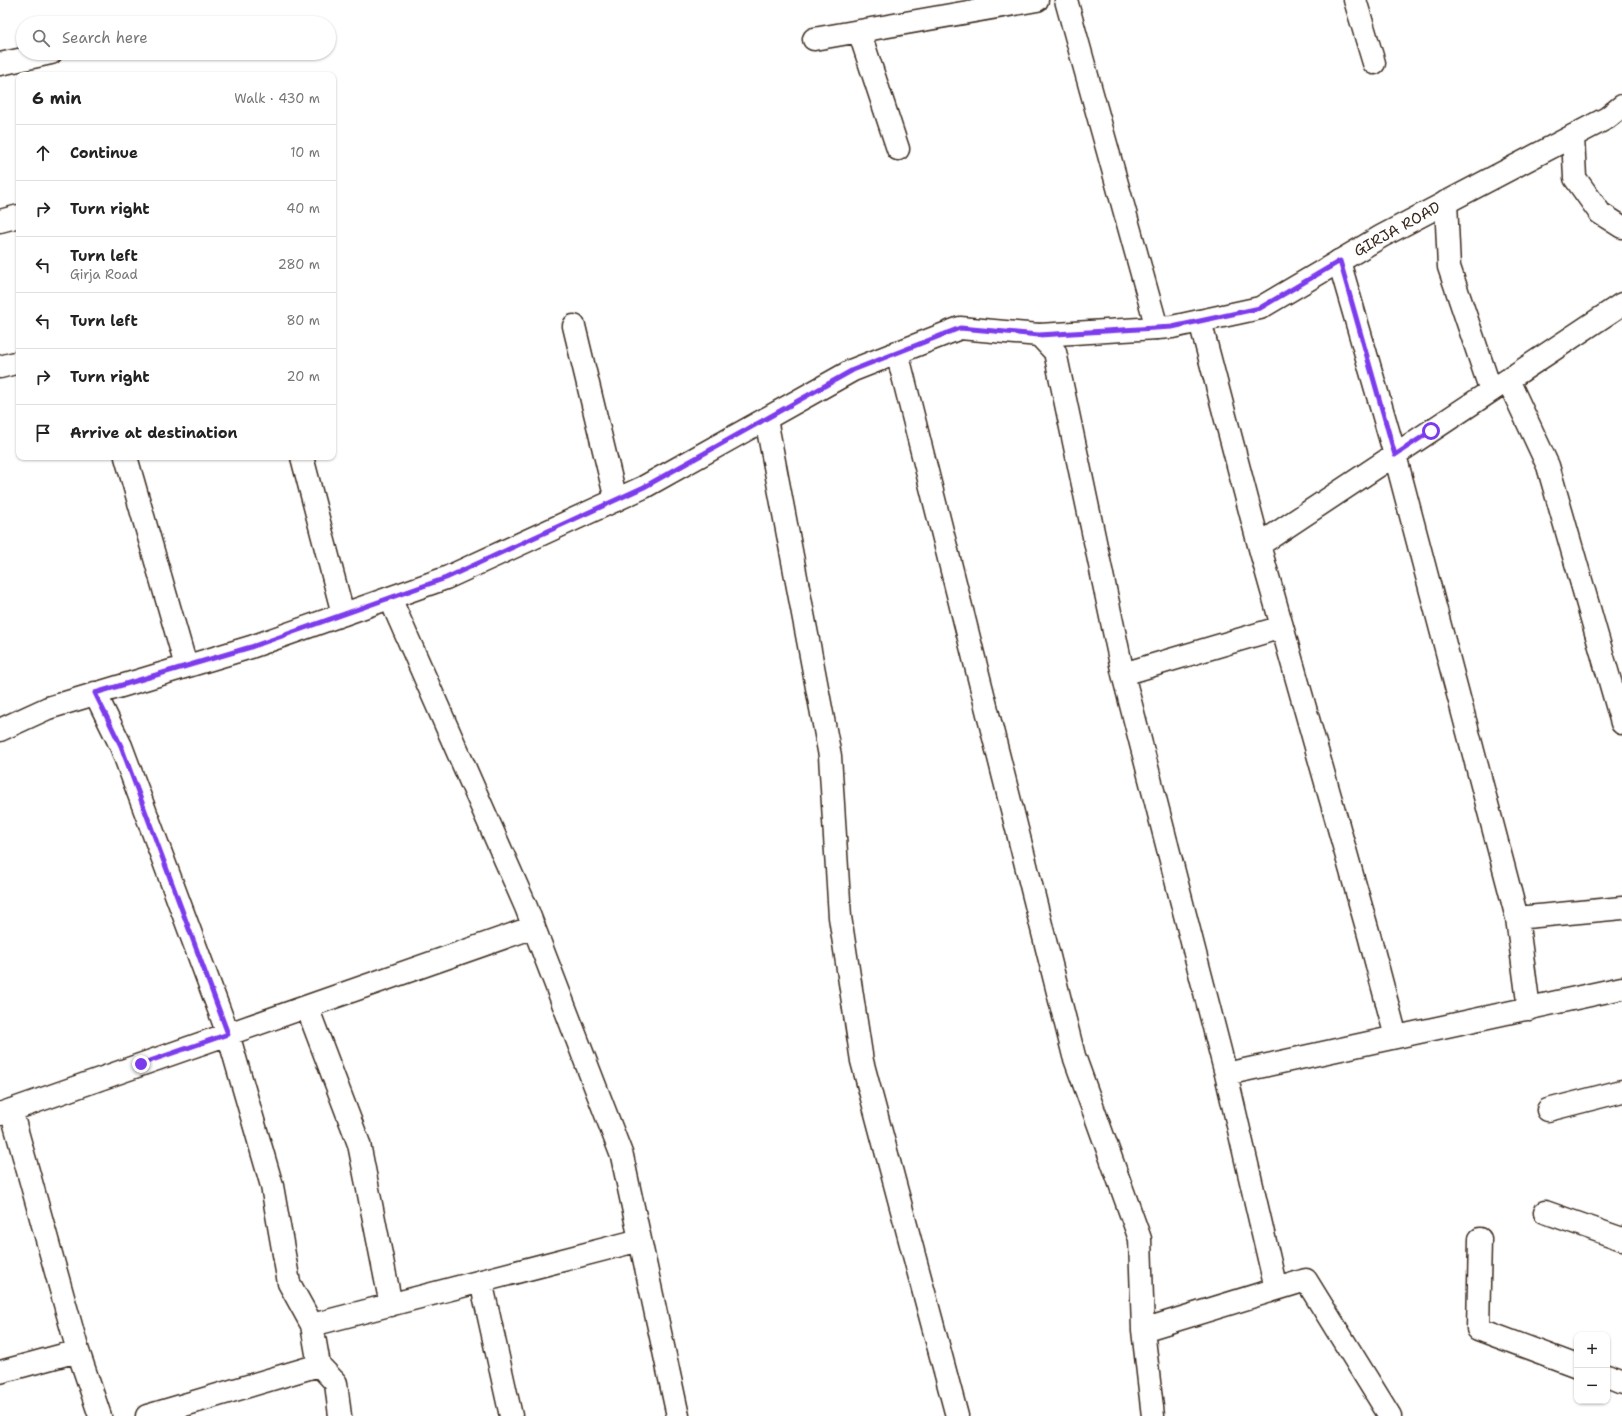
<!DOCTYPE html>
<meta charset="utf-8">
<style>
:root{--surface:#fff;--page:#f2f2f2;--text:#222;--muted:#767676;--line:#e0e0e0}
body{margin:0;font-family:"Shantell Sans",sans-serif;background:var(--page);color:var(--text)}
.controls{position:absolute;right:12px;bottom:12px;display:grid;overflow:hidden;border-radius:8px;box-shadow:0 1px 3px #0004}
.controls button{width:36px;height:36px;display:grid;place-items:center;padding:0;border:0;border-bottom:1px solid var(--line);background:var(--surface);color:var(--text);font:20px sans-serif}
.stop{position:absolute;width:12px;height:12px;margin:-9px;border:3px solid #7c3aed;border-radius:50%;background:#fff}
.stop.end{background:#7c3aed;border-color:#fff;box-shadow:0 1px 4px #0008}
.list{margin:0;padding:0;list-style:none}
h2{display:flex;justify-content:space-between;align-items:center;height:52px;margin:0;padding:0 16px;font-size:17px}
h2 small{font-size:13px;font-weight:400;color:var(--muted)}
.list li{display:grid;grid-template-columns:26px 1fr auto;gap:12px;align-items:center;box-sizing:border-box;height:56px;padding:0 16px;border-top:1px solid var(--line)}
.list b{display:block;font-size:15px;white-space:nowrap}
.list p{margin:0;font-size:13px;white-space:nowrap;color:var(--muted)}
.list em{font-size:13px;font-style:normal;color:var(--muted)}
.icon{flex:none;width:22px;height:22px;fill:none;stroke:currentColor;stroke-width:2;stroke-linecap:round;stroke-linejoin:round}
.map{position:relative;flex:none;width:1622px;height:1416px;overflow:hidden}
.search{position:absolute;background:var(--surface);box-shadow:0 1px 3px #0004;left:16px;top:16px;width:320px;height:44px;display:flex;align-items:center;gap:10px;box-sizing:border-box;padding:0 14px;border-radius:22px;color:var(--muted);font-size:15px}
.panel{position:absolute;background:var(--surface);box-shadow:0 1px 3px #0004;left:16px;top:72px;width:320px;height:388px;border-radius:8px}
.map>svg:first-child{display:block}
</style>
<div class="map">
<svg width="1622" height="1416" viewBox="0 0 1622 1416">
<rect width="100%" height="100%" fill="#fff"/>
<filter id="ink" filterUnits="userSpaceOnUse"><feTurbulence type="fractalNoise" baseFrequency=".025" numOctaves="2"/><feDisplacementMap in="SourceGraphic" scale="8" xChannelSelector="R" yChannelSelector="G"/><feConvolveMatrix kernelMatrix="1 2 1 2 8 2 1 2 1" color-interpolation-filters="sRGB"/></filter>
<g filter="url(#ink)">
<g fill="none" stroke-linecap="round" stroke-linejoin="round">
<g stroke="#3b2a1e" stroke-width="25">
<path id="minor" d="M1066,0l91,328
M1355,0l19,63
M859,31l39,118
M814,39l223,-39
M0,64l51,-11
M1573,136l2,42 25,35 22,14
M1446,202l3,65 42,124
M0,221l19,-5
M1339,261l56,194 122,463 12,91
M1200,321l59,224
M574,326l42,174
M1039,335l16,17 68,322 159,-47
M897,352l177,704 66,183 3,91 10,86
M0,367l19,-5
M1508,380l40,86 74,257
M766,419l64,337 10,161 22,144 95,355
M126,457l60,209
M302,457l41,157
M390,598l136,309 96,249 56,260
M1123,674l103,400 396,-86
M95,693l26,53 107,288 44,152 17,97 23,42
M1517,918l105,-10
M307,1007l52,137 32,161
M1396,1037l-27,-102 -110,-390 363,-241
M1226,1074l50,215
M11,1110l67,241 22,65
M1548,1110l74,-19
M0,1114l534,-187
M1545,1212l77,27
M1480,1239l-2,90 99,37
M481,1281l30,135
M1143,1330l163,-50 84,136
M0,1372l78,-21
M1607,1377l15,6
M147,1416l172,-51
M340,1416l-4,-33 -17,-18 -7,-40 328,-85"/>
</g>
<g stroke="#3b2a1e" stroke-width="25">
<path id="secondary" d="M0,730l48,-22 203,-61 195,-69 198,-91 209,-117 107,-42 79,7 118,-7 15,-1 88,-19 122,-72 225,-118 15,-12"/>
</g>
<use href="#minor" stroke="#fff" stroke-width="22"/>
<use href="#secondary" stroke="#fff" stroke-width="22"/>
</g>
</g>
<g fill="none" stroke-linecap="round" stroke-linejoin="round" filter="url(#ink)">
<path stroke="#7c3aed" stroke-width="5" d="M141,1064l87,-30 -107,-288 -26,-53 156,-46 195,-69 198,-91 209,-117 107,-42 79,7 133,-8 88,-19 80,-47 55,194 36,-24"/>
</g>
<g text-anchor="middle" stroke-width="3" stroke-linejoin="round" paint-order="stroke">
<g font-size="15" fill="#3b2a1e" stroke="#fff">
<text transform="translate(1397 229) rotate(-29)" y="5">GIRJA ROAD</text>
</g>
</g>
</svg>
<div class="controls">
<button>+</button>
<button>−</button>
</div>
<div class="stop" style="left:1431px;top:431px"></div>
<div class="stop end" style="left:141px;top:1064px"></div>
<div class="search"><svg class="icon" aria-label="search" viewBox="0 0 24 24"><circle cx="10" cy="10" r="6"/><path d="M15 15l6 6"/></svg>Search here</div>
<section class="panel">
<h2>6 min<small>Walk · 430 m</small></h2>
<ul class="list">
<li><svg class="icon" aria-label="ahead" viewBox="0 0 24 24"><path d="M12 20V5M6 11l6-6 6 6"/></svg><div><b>Continue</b></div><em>10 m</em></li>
<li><svg class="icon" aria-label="right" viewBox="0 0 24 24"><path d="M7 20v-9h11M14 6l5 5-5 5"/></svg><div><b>Turn right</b></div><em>40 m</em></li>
<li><svg class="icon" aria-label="left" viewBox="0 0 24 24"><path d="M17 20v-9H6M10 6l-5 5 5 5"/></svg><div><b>Turn left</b><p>Girja Road</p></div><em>280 m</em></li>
<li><svg class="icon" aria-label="left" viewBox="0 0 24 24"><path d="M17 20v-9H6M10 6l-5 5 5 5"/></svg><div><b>Turn left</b></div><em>80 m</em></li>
<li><svg class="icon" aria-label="right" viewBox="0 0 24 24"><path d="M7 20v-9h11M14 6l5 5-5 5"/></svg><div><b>Turn right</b></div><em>20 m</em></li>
<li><svg class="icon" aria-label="arrive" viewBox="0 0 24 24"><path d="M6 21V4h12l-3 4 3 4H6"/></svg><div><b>Arrive at destination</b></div></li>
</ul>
</section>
</div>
